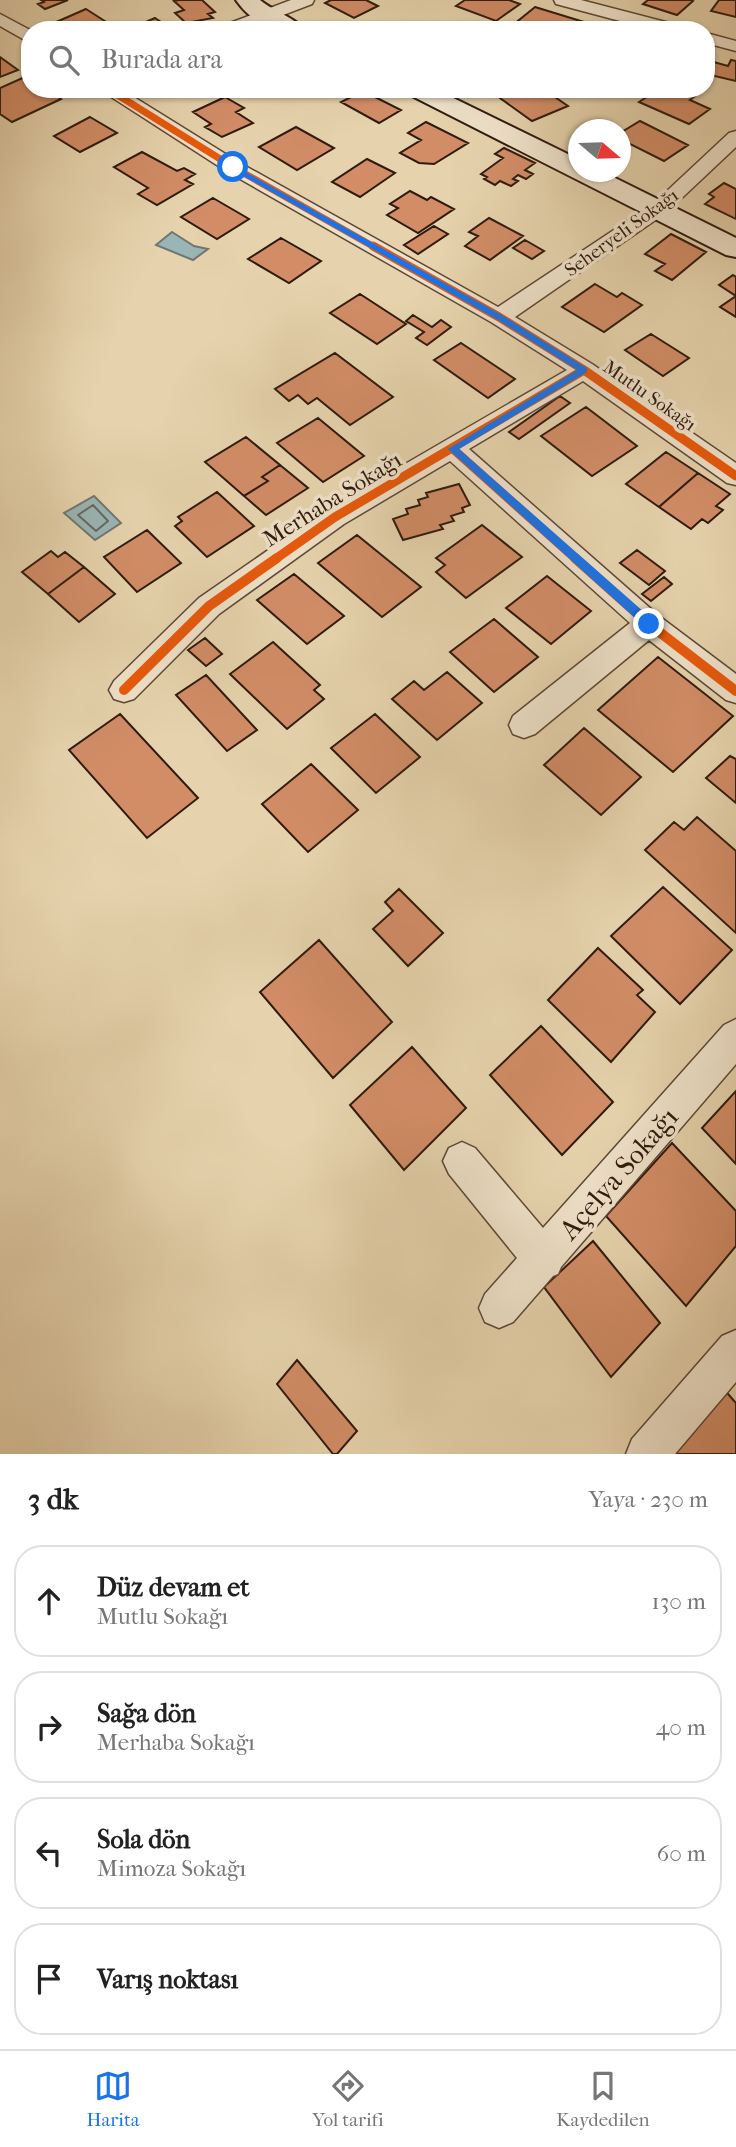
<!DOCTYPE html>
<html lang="tr">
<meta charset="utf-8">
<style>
:root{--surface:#fff;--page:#f2f2f2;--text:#222;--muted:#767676;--line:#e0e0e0;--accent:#1a73e8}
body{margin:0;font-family:"IM FELL French Canon",serif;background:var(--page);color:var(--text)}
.compass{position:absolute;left:568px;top:119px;width:63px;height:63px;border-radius:50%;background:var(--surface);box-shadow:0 2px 5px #0004;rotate:109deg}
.stop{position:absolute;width:21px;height:21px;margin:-16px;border:5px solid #1a73e8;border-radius:50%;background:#fff}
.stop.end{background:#1a73e8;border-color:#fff;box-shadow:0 2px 7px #0008}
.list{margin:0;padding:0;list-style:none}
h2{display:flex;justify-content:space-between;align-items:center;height:91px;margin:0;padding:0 28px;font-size:30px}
h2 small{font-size:23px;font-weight:400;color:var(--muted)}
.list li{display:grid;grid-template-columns:46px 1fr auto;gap:21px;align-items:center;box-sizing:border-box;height:112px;margin:0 14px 14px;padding:0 14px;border:2px solid var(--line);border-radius:28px}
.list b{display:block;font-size:26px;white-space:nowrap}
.list p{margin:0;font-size:23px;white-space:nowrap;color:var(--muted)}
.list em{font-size:23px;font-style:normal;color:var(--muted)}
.icon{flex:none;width:38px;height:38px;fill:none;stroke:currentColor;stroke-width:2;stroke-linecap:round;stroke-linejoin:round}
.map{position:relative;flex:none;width:736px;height:1454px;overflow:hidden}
.search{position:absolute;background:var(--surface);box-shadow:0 2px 5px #0004;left:21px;right:21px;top:21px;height:77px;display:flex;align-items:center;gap:18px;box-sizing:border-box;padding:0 24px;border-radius:28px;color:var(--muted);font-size:26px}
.sheet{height:595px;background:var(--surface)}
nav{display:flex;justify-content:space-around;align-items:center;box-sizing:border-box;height:98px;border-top:2px solid var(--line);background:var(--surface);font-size:19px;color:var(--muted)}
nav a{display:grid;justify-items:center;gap:4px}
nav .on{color:var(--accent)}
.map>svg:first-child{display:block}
</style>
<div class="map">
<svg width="736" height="1454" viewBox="0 0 736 1454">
<rect width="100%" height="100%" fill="#e6d3ad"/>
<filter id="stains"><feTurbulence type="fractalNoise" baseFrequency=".00286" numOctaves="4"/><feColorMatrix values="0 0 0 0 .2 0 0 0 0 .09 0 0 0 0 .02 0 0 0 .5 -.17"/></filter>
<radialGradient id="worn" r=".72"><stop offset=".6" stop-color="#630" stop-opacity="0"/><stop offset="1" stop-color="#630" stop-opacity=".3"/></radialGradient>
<path fill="#9ab5b5" stroke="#6f7772" stroke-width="2" d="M172,232l22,14 14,3 -15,11 -37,-15z
M94,496l27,27 -26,17 -31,-27z"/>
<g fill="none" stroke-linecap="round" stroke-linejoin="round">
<path stroke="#646862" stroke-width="2" d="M93,505l15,16 -12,10 -18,-16z"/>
</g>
<path fill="#d28d67" stroke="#2f1a0e" stroke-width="2" d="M41,0h27l-23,9 -7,-5 6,-2z
M179,0h23l13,12 -7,2 5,4 -27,5 -11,-10 9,-3 -10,-9z
M331,0h35l12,6 -24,12 -29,-15z
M465,0h44l11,4 -24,17 -40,-15z
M648,0h43l2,1 -16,14 -34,-11z
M719,0h17v17l-25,-6z
M535,7l49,15 -8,8h-48l-15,-5z
M86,9l25,16 -11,5h-50l-5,-3z
M155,18l18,12h-49l15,-5z
M371,22l15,8h-32z
M706,54l7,2 -3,5 18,5 3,-6 5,1v20l-30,-7z
M0,57l18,13 -18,7z
M27,76l3,2v11h16l15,10 -49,23 -12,-8v-26z
M494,89h49l25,17 -36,15 -42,-30z
M659,89h20l16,7 -5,4 20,9 -21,15 -50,-22z
M363,91l38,19 -22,13 -38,-21z
M225,97l19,11 -8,4 17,11 -31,14 -17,-10 6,-3 -18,-12z
M90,117l27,16 -37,19 -26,-16z
M640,121l48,24 -24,16 -44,-22v-6z
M426,122l42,21 -34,21 -15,-1 -19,-10 21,-13 -13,-7z
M296,127l38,21 -37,22 -38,-23z
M504,148l31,15 -10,7 8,4 -7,5 -8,-4 -5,4 5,2 -7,5 -11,-5 -5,4 -11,-6 3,-2 -6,-3 22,-16 -8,-4z
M142,152l35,19 7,-3 11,6 -10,6 8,4 -36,21 -19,-11 10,-6 -34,-21z
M367,159l28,14 -35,24 -28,-15z
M724,183l12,6v30l-31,-15 9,-7 -5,-3z
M410,191l17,9 4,-3 23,12 -36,24 -31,-18 11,-7 -8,-4z
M213,198l36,21 -32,20 -36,-22z
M489,218l34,18 -33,24 -25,-14 13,-10 -9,-4z
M434,226l14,8 -30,20 -14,-9z
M671,234l35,18 -34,28 -17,-9 10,-7 -20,-10z
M281,238l40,23 -32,22 -41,-24z
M525,240l19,11 -12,8 -19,-11z
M733,275l3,2v19l-17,-11z
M595,284l22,13 5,-4 20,12 -38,27 -42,-25z
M360,294l46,30 -29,20 -47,-31z
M736,296v21l-16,-10z
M413,315l19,12 9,-7 10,7 -24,18 -11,-7 8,-6 -18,-11z
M651,334l38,24 -26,18 -38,-26z
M461,343l54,36 -27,19 -54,-38z
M335,353l58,44 -43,28 -33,-27 -9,6 -10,-9 -9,6 -14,-12z
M560,396l10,7 -51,36 -10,-7z
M586,407l51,39 -45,30 -51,-40z
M318,418l46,38 -41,26 -46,-39z
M246,437l34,28 -18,12 6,4 -24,15 -39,-34z
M666,452l32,21 -39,34 -33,-23z
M280,465l28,23 -42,27 -22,-19 24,-15 -6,-4z
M698,473l32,21 -14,12 7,4 -15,13 -6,-4 -11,10 -32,-22z
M459,484l11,21 -8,3 2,4 -13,4 3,5 -14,4 3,4 -40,11 -10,-21 15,-5 -2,-5 14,-4 -2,-5 10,-3 -2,-4z
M217,492l37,34 -47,31 -32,-31 7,-5 -4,-4z
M482,525l40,32 -56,41 -30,-26 9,-7 -9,-7z
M147,530l34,33 -44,29 -33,-35z
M357,535l64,52 -39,30 -64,-54z
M637,550l28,21 -16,14 -29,-22z
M51,551l7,6 7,-5 19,15 -36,27 -26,-22z
M84,567l31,27 -36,28 -31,-28z
M294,574l50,42 -37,28 -50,-44z
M547,576l44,35 -40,33 -45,-36z
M664,577l8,7 -21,17 -9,-7z
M494,619l44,38 -44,35 -44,-40z
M205,638l17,16 -16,12 -18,-16z
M273,642l47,43 -6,5 10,9 -37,30 -57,-55z
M658,657l75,59 -60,56 -75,-62z
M447,672l35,31 -45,37 -45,-41 22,-18 10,9z
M206,675l51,55 -30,21 -51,-56z
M120,714l78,84 -51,40 -78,-88z
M375,714l45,43 -44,36 -45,-45z
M584,728l57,49 -40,38 -57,-50z
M730,756l6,3v44l-30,-25z
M311,764l47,46 -50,42 -46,-48z
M697,817l39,34v82l-91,-83 29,-28 10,8z
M663,887l69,63 -52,54 -69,-68z
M399,889l44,44 -35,33 -35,-37 20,-18 -8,-9z
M319,940l73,82 -59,56 -73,-86z
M598,948l45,42 -6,5 18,17 -44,50 -63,-62z
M541,1026l72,76 -51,53 -72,-80z
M412,1047l54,61 -62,62 -54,-65z
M736,1091v73l-34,-36z
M672,1143l64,68v35l-50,60 -80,-90z
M593,1241l67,82 -49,54 -67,-90z
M297,1360l60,71 -20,23h-4l-56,-70z
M721,1386l15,17v51h-62z"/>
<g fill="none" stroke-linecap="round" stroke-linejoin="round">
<g stroke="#5d4836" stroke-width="3">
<path id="street" d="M291,0h23l-2,4 -68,26h-24l2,-4z
M554,0h27l100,26 2,4h-29l-98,-26z
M0,14l30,16v13l-30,-17z
M706,33l30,8v10l-30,-8z
M99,89h22l119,74 258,144 155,-103 76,-71 7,-2v16l-69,65 -152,105 77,47 144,99v22l-9,-2 -144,-102 -114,68 190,167 77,58v29l-10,-3 -77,-60 -114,94 -11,4 -11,-4 -4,-9 4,-9 117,-93 -180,-162 -106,63 -125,90 -85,85 -10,3 -10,-3 -5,-9 5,-9 85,-83 127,-88 241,-140 -76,-48 -265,-151z
M736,1019v45l-175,203 -3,7 -5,2 -40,46 -14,6 -14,-6 -6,-14 6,-14 32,-36 -68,-84 -6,-13 6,-13 13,-6 13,6 68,80 181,-203z
M736,1330v52l-61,72h-49l6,-15 90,-103z"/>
</g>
<g stroke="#2f1a0e" stroke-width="4">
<path id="secondary" d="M236,0h24c13,11 37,19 45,30 -30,0 -50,-3 -69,-30z
M404,89h31l143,70v13h25l133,66v19l-10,-2 -318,-161z"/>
</g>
<use href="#street" fill="#efe2ca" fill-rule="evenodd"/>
<use href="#secondary" fill="#efe2ca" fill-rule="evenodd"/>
<g stroke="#efe2ca" stroke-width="10">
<path id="cycleway-far2" d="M108,89l125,78 143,81"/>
</g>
<g stroke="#efe2ca" stroke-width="12">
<path id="cycleway-far1" d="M373,246l126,71 85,53 152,106
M453,449l124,111
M274,560l61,-43 249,-147"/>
</g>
<g stroke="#efe2ca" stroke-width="15">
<path id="cycleway" d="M575,558l74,66 87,67
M124,690l85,-84 68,-48"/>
</g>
<use href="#cycleway-far2" stroke="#e8590c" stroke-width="7"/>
<use href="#cycleway-far1" stroke="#e8590c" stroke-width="9"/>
<use href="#cycleway" stroke="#e8590c" stroke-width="10"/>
</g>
<path fill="#1a73e8" d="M233,165l269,150 85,53v4l-128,77 194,171v7h-8l-197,-178 129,-79 -81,-51 -265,-150z"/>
<g text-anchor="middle" stroke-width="7" stroke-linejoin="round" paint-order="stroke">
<g font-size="19" fill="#2f1a0e" stroke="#efe2ca">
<text transform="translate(621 232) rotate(-36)" y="7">Seheryeli Sokağı</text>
<text transform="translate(650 395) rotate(35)" y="7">Mutlu Sokağı</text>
</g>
<g font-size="23" fill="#2f1a0e" stroke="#efe2ca">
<text transform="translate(332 499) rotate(-32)" y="8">Merhaba Sokağı</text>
</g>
<g font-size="28" fill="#2f1a0e" stroke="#efe2ca">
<text transform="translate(618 1173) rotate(-49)" y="10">Açelya Sokağı</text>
</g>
</g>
<rect width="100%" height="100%" filter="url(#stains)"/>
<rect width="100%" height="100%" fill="url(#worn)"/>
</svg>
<svg class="compass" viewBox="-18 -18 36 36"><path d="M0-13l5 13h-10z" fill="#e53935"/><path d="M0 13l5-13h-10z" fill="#767676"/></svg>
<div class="stop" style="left:233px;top:167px"></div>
<div class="stop end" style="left:649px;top:624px"></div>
<div class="search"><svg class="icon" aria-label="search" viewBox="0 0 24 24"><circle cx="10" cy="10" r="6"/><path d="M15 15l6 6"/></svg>Burada ara</div>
</div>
<section class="sheet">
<h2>3 dk<small>Yaya · 230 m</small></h2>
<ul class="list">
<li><svg class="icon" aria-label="ahead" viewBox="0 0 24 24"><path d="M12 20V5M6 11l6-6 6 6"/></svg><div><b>Düz devam et</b><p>Mutlu Sokağı</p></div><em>130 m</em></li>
<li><svg class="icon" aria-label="right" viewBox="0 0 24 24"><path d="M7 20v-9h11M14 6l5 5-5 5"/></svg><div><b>Sağa dön</b><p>Merhaba Sokağı</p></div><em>40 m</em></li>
<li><svg class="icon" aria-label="left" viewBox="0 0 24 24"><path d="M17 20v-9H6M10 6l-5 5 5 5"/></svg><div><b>Sola dön</b><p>Mimoza Sokağı</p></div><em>60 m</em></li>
<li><svg class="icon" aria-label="arrive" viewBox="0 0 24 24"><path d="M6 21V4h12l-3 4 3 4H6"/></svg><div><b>Varış noktası</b></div></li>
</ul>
</section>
<nav>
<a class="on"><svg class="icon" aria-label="map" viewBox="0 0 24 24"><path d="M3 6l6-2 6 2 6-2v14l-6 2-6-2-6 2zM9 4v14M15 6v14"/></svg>Harita</a>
<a><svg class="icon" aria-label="directions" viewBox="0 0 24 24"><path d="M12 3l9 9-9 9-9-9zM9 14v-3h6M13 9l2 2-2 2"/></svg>Yol tarifi</a>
<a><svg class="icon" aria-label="saved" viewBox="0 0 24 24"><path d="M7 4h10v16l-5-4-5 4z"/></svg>Kaydedilen</a>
</nav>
